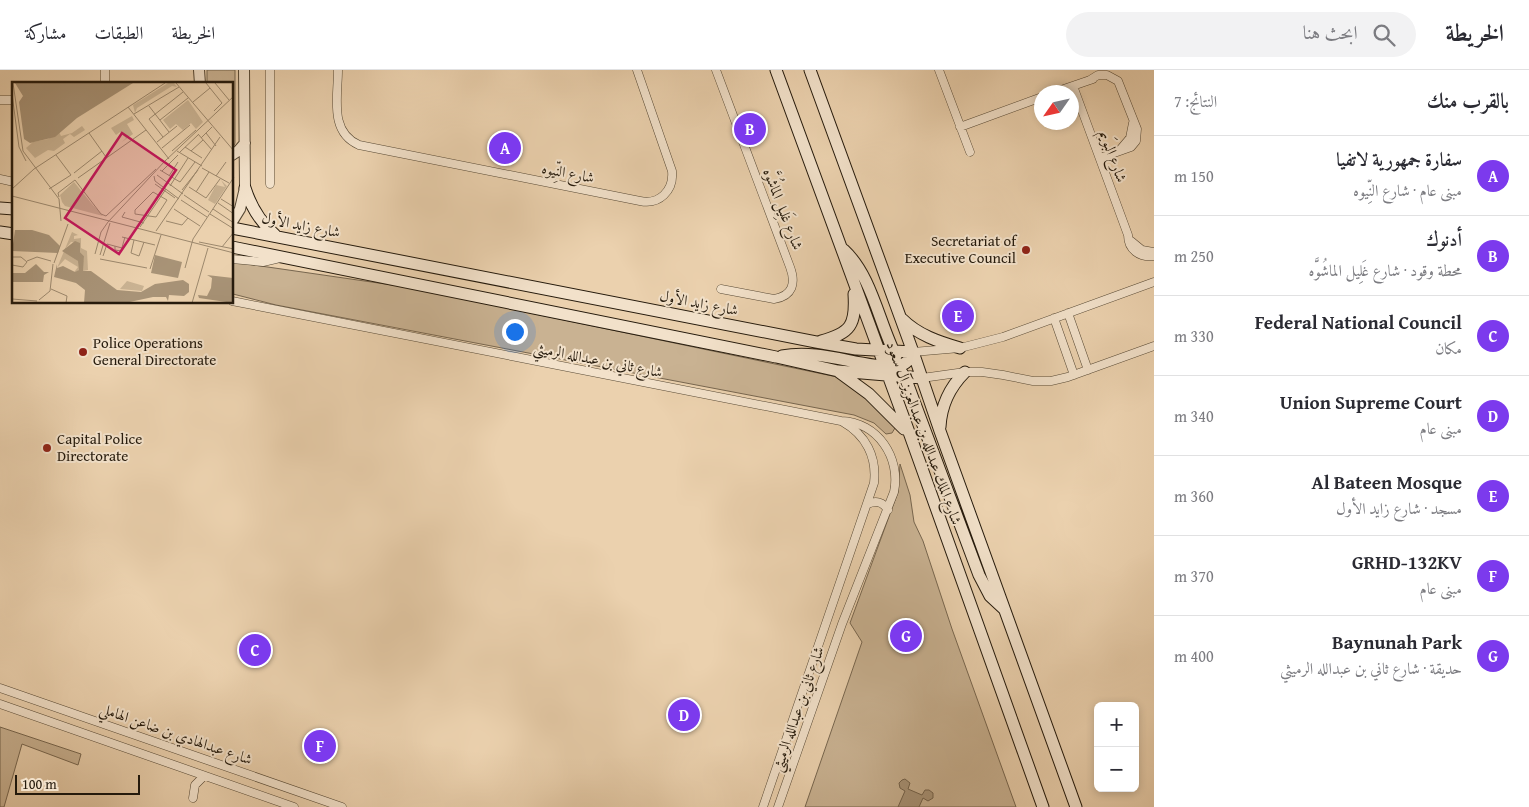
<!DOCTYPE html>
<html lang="ar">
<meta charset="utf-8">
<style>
:root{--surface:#fff;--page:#f2f2f3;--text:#2b2b33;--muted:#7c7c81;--line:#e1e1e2;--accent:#7c3aed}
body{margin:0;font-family:"Gentium Book Plus",Amiri,serif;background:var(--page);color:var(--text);direction:rtl}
.controls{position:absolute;right:15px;bottom:15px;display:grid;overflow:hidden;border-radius:8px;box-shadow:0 2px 8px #0003}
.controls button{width:45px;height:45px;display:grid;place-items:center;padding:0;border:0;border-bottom:1px solid var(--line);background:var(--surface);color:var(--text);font:25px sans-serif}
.compass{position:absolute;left:1034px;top:15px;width:45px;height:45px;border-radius:50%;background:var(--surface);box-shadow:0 2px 8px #0003;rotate:236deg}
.scale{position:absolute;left:15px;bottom:12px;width:125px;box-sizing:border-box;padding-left:5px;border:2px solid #251a0c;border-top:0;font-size:14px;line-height:18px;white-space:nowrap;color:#251a0c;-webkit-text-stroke:4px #f2e1ca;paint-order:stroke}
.you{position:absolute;left:514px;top:261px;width:18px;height:18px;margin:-12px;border:4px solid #fff;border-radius:50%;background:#1a73e8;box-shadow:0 0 0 8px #1a73e833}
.badge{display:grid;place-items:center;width:32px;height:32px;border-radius:50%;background:var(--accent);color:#fff;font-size:16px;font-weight:700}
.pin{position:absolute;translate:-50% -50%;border:2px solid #fff;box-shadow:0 1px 5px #0006}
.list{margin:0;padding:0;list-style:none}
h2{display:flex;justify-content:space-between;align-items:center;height:65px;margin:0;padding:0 20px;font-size:21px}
h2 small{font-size:16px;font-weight:400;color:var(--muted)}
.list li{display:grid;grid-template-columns:32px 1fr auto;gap:15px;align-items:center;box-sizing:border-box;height:80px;padding:0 20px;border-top:1px solid var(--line)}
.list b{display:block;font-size:19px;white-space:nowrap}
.list p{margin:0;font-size:16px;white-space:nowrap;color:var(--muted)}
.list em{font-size:16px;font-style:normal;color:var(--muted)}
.icon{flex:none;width:28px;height:28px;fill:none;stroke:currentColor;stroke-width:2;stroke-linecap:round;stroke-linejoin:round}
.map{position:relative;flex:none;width:1154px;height:737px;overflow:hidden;direction:ltr}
header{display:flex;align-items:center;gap:30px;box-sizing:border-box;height:70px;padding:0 25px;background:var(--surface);border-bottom:1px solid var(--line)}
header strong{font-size:24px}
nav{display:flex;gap:28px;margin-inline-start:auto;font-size:18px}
.search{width:350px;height:45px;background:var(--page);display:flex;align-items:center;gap:12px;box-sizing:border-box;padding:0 18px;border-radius:28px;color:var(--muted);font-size:19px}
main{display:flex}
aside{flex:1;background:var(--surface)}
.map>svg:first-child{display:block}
</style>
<header>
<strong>الخريطة</strong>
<div class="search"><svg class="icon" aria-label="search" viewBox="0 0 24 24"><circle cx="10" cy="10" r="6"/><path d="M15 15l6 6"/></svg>ابحث هنا</div>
<nav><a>الخريطة</a><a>الطبقات</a><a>مشاركة</a></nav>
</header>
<main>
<aside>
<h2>بالقرب منك<small>النتائج: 7</small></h2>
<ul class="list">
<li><span class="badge">A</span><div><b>سفارة جمهورية لاتفيا</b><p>مبنى عام · شارع النِّيوه</p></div><em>150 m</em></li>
<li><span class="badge">B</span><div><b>أدنوك</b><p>محطة وقود · شارع غَلِيل الماشُوَّه</p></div><em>250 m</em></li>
<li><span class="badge">C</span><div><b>Federal National Council</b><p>مكان</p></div><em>330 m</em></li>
<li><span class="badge">D</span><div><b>Union Supreme Court</b><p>مبنى عام</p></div><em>340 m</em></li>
<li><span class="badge">E</span><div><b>Al Bateen Mosque</b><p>مسجد · شارع زايد الأول</p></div><em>360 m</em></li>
<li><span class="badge">F</span><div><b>GRHD-132KV</b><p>مبنى عام</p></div><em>370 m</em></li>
<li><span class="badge">G</span><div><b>Baynunah Park</b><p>حديقة · شارع ثاني بن عبدالله الرميثي</p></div><em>400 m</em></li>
</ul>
</aside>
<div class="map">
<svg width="1154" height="737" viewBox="0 0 1154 737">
<rect width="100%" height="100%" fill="#ebd1ae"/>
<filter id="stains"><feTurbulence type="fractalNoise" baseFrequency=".004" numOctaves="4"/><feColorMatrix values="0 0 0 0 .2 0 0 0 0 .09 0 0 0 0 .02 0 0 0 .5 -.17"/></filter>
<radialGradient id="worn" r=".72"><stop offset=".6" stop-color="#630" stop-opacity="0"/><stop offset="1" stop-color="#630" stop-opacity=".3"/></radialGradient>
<path fill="#c9b292" stroke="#77664f" d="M207,0h28v73l-2,5 -1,-64h-25z
M233,192l173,25 436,91c18,15 40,30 53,50l-3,5 -6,1 -12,-11 -20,-8 -578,-110 -43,-11z
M900,394l10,31 4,27 9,19 29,88 64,178h-211l57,-165 -12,-19 48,-131z
M0,657l81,27 -3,11 -56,-21 -18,63h-4z"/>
<path fill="#a89377" stroke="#74634c" d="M905,709l5,4 -2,6 14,6 3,-5h4l4,3v5l-5,3 -5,-3 -4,9h-21l7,-16 -5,-3 -1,-5 3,-3z"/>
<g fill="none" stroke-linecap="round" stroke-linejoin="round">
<g stroke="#564834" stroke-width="9">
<path id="minor" d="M105,0v14
M270,0v114
M338,0c0,27 -9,62 21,75l281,56c19,4 34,-10 32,-30l-35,-101
M716,0l74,197c6,16 3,29 -16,32l-53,-10
M939,0l31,82
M1090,10l8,-5h9l11,6 19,48 -1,12 -5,6 -31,11
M1073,16l55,149c0,15 12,23 26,21
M1055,22l38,-13
M0,30h14
M960,57l82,-30
M1119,81l11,-13 3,-15
M0,109l14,3
M1131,171l11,9 12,2
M232,189l31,3 17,-4
M232,231l609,120c37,1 60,37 53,71l-52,132 -64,183
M1068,243l20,57
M1054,248l20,57
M913,282l47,-4 43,-11 151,-55
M922,308l43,-6h17l21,3 30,6h18l17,-4 86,-31
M868,434c8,-4 15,-2 20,6
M0,618l342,119
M0,634l294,103
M193,728l2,-13 9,-9
M763,737l111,-324c3,-26 -8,-48 -31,-61"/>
</g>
<g stroke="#564834" stroke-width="12">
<path id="tertiary" d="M199,0l1,14
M232,85l6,-4 7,-8
M232,152l8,-13 5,-21 -1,-118"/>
</g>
<g stroke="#251a0c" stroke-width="13">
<path id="secondary" d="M776,0l134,365 133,372
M810,0l103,282 27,79 136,376
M245,118c6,19 15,34 30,47
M0,138l14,1
M232,158l584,114 40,7 57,3
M0,162l14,2
M232,177l544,110 62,14 84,7
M844,180c28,26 35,73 52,106
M902,249c16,16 37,23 58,29
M821,271c30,-8 35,-16 33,-47
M879,281l15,11 11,15 74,198 11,21 14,13
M782,286c38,-7 74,10 112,11 9,-1 16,-6 19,-15
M839,302l30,22 35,35
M940,357c1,-21 10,-40 25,-55"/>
</g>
<use href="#minor" stroke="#f2e1ca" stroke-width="8"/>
<use href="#tertiary" stroke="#f2e1ca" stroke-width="10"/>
<use href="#secondary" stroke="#f2e1ca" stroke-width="11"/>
</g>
<g fill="#8f2418" stroke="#f2e1ca" stroke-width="2">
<circle cx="1026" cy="180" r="5"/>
<circle cx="83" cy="282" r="5"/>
<circle cx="47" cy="378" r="5"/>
</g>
<g text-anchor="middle" stroke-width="4" stroke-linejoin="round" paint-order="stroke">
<g font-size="15" fill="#251a0c" stroke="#f2e1ca">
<text transform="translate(1113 86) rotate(70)" y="5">شارع البوَيم</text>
<text transform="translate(568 103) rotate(11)" y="5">شارع النِّيوه</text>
<text transform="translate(783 139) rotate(69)" y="5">شارع غَلِيل الماشُوَّه</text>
<text transform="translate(301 155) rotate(11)" y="5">شارع زايد الأول</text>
<text transform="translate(699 233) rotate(11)" y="5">شارع زايد الأول</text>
<text transform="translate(598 290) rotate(11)" y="5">شارع ثاني بن عبدالله الرميثي</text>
<text transform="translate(924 363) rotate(70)" y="5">شارع الملك عبدالله بن عبدالعزيز آل سعود</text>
<text transform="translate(798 639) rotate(-71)" y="5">شارع ثاني بن عبدالله الرميثي</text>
<text transform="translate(176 664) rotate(19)" y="5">شارع عبدالهادي بن ضاعن الهاملي</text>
</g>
<g font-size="15" fill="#251a0c" stroke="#f2e1ca" text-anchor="start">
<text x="1016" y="176" text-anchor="end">Secretariat of<tspan x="1016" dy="17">Executive Council</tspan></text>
<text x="93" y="278">Police Operations<tspan x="93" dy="17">General Directorate</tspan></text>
<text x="57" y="374">Capital Police<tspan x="57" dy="17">Directorate</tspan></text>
</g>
</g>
<g transform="translate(12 12)">
<rect width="221" height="221" fill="#ebd1ae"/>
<path d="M156,1h6l3,4 -5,-1 -35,22 -2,5 -2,-8zM176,18l15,22 -7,7 -5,-6 -8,7 -7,-6 -6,5 -7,-9zM120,34l2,4 -7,4 6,10 -11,8 4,-4 -6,-6 -4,3 -5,-7zM70,44l3,4 -11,7 -4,-3 -7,5 2,4 -11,8 -6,-1 -13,8 -9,-10 7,-6 15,-3 11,-7 2,4 11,-3zM209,98l6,6 -12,18 -7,-4 8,-15 9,2zM62,100l18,22 11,12 -38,-10 -3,-4 -2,-7zM60,150l6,3 -4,1v3l7,-1v10l6,3 1,19 -5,1 -1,-4 2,-11 -4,-4 -1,-9 -8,-1 -5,6 13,14v8l-7,5 6,-8 -13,-8 -8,9zM115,199l17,5 -2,5 -22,-2z" fill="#c9b292"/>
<path d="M3,1h118l-56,35 -22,19 -25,6 -6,-4 -5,-37 4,-6zM3,148h17l17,5 11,11 -2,7 -46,-2zM63,159l5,2v9l4,4 -1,15h8l26,19 24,2 14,-8 28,-4 6,4v8l-5,4 -15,-1 -1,6 -2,-4h-13l-28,6h-41l1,-13 -9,-7 -22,-6 3,-13v4l6,-2 12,6 4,-2 -1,-9 -16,-10zM143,173l27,7 -4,16 -27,-5zM24,182l8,8h5l-5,3 -1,7h-31v-9h13zM195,193l26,3v25l-34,-5 -1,-3 9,1 4,-8 1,-10z" fill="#a89377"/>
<path fill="none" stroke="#9c886d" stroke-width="1" d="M1,1l10,68 36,48 2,22M164,1l58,68M194,1l16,20 -8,8M203,1l14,17M0,12l7,53 7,14M181,20l17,-14M137,24l20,26M116,25l41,52M122,32l45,-27M148,38l28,-22M77,51l17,24M194,51l10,13M186,52l14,16M151,55l-14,-18 34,-27M189,56l11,-11M145,60l20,-16M173,65l17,11M150,66l28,-23M160,69l24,-21M165,69l25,15M179,69l12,-11M168,70l18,-17M44,73l15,20M190,86l27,15M148,88l20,12 15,-20M150,89l16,-16M62,91l28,-22M145,93l26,19M142,94l1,5 24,18M157,94l9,-14M204,94l10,-14M66,96l68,-48M63,98l26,34 5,2 50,-47M143,102l20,14M158,104l18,-28M177,105l17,11 14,-19M0,107l22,-20 131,-86M37,107l22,-14M170,108l16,-20M141,110l14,8 -11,17 -21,-3v-4zM184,110l13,-20M172,113l25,17M0,114l222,57M47,115l-1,-4 17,-13M209,117l13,8M169,118l26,17M206,121l16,11M162,127l26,17M201,127l21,14M113,130l-3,5 22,6M198,132l24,15M154,139l16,4 6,-7M96,140l57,-61 69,-65M128,145l26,-38M144,149l64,-94M110,155l33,8M122,158l-3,13 8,3 5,-14M187,160l35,7M103,164v4l6,1 4,-14M210,165l12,-15M83,172l6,-22 7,-10M88,173l10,-32M91,174l4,-12 15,4M0,175h9l6,5 -4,5 -11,-2M88,177l47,9M15,179l10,-4 14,4M42,181l14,-39M173,186l8,-29 41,-62M138,187l11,-34M39,207l16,7 -1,7M0,217l25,2M27,218l11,-9 3,-27M180,221l16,-55"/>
<path fill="#c2185b" fill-opacity="0.15" stroke="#c2185b" stroke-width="2.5" d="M110,51l54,37 -57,84 -54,-36z"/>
<rect width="221" height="221" fill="none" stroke="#251a0c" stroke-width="2.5"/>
</g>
<rect width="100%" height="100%" filter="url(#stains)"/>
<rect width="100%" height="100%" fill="url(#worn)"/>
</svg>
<div class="controls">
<button>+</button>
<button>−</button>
</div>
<svg class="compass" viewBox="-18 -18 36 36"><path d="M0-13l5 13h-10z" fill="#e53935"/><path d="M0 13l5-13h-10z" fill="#7c7c81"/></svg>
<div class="scale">100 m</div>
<div class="you"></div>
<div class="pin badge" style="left:505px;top:78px">A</div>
<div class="pin badge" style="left:750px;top:59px">B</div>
<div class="pin badge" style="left:255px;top:580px">C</div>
<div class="pin badge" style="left:684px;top:645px">D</div>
<div class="pin badge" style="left:958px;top:246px">E</div>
<div class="pin badge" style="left:320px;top:676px">F</div>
<div class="pin badge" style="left:906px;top:566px">G</div>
</div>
</main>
